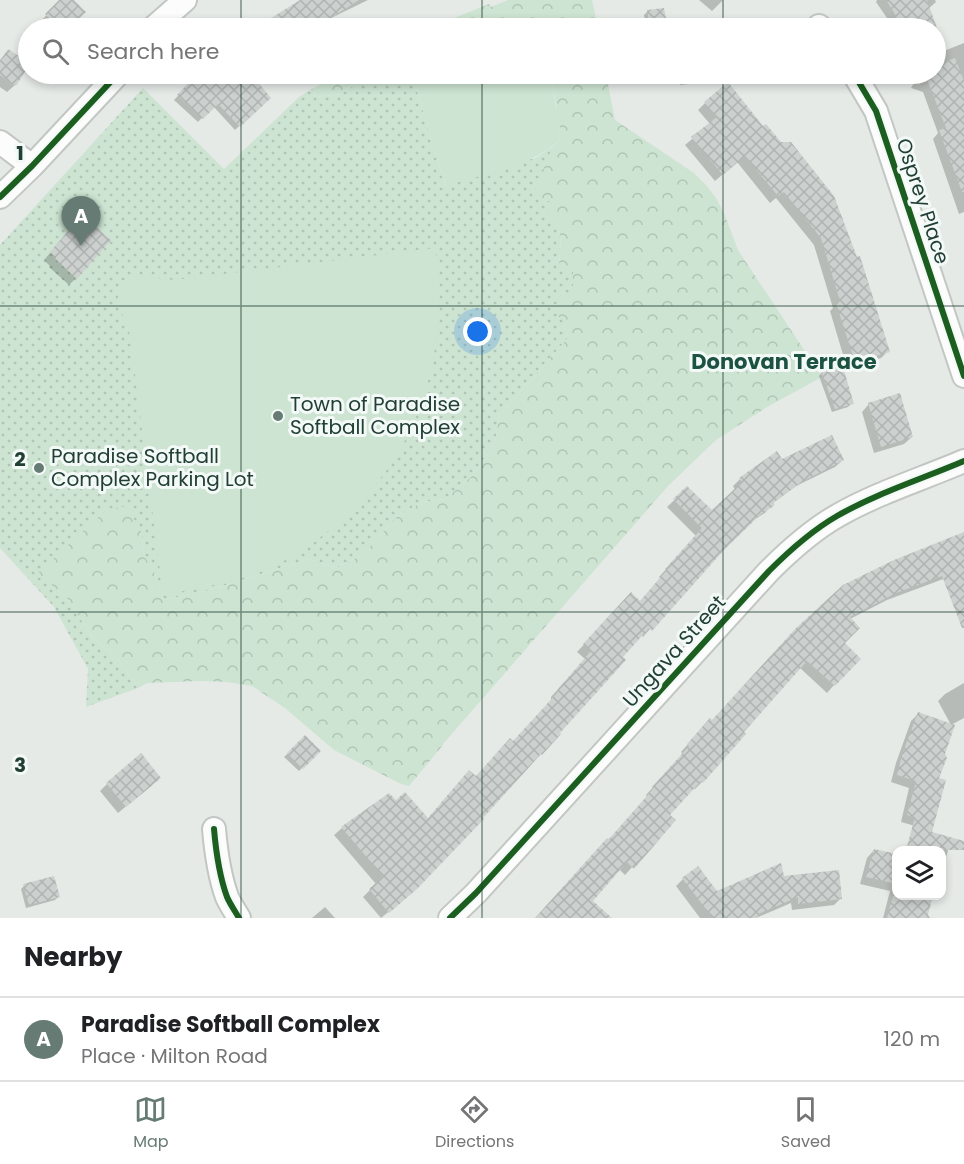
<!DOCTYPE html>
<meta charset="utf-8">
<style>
:root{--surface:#fff;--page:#f2f2f2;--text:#202124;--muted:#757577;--line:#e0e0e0;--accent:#667b73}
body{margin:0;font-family:Poppins,sans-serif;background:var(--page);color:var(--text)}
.controls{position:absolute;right:18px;bottom:18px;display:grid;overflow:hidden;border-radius:12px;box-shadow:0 3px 9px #0003}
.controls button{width:54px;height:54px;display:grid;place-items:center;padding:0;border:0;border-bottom:2px solid var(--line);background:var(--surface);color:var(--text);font:30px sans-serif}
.you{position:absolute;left:478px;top:332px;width:21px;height:21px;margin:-15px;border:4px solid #fff;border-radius:50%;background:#1a73e8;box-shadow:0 0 0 9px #1a73e833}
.badge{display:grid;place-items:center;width:39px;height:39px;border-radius:50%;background:var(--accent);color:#fff;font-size:20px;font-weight:700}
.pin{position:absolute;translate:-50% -50px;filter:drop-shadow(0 2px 3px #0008)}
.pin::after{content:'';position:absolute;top:32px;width:21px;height:18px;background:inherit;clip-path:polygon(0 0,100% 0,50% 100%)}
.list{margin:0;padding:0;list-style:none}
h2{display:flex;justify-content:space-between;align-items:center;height:78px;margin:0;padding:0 24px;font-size:26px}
h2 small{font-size:20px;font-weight:400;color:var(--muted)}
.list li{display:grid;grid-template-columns:39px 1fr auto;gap:18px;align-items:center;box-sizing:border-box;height:84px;padding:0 24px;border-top:2px solid var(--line)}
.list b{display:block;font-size:22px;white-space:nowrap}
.list p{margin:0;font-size:20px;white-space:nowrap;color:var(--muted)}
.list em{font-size:20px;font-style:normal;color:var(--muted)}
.icon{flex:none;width:33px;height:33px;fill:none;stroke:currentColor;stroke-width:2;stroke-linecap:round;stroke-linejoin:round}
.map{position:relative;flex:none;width:964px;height:918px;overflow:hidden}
.search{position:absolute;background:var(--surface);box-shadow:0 3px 9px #0003;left:18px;right:18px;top:18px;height:66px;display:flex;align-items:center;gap:15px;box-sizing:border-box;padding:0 21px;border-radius:33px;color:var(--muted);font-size:22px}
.sheet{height:162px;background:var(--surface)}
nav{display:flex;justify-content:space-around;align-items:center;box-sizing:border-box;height:84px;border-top:2px solid var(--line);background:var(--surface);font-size:16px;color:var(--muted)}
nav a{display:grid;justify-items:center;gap:3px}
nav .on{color:var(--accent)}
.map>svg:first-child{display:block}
</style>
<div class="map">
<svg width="964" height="918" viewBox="0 0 964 918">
<defs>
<pattern id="grass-dots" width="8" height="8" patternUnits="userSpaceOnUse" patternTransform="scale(1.5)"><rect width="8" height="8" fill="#cde4d2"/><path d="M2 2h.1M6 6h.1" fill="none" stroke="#b0c5b5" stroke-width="1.8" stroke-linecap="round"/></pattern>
<pattern id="forest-crowns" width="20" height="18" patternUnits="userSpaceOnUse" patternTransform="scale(1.5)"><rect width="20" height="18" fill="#cde4d2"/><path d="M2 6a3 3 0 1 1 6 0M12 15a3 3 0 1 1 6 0" fill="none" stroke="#b0c5b5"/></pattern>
<pattern id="building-cross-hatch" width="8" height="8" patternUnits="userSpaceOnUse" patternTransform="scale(1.5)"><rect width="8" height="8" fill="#ccd1cf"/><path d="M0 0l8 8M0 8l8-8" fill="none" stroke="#afb4b2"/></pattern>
</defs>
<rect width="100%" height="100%" fill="#e5eae7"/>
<path fill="url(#grass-dots)" d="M373,74h39l33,111 90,-27 17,-11c-6,18 -5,51 1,70 1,3 4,6 5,8 4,10 2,28 1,38l14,9v18l-8,34 2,15 -68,77 -4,27 -24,34 -26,22 -23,3 -25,15 -35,38 -26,13 -27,-9 -99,31 -47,10 -6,-22 -13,-23 -3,-23 -48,-10 -54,51 29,26 24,38 27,24 19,27 -52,19 2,-38 -34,-62 -54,-59v-303l143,-157 81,81 75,-72 11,-7 7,7 23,-3z"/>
<path fill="url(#forest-crowns)" d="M508,0h84l6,28h-169l60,-24 2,3z
M340,74h33l-33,20 -23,3 -7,-7z
M546,74h60l9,46 79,53 12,12 10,13 8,15 14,37 84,127 -55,30 -51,33 -48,46 -225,258v1l-34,41 -8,-2 -67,-34 -48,-41 -34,-23 -25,-4 -26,-1 -54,2 -9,5 -19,-27 -27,-24 -24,-38 -30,-26 55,-51 15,-13 19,-3 14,26 3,23 13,23 6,22 47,-10 99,-31 27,9 26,-13 35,-38 25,-15 23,-3 26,-22 24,-34 4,-27 68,-77 -2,-15 -9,-11 2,-16 15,-7v-18l-14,-8c1,-11 4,-32 -3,-41 -3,-5 -7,-6 -9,-12l3,-5v-5h-5l-10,-10 17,-44 8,-7 -2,-7 2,-6 -8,-45z"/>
<path fill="#cde4d2" d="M412,74h134l6,8 4,26 7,8 -5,17 2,7c-32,28 -74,34 -115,45z
M435,248c1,11 3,21 4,32 3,61 -12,127 -44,178 -14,22 -32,41 -51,59 -21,19 -44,38 -71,49 -34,15 -73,22 -110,29l-33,-260 -12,-32v-12l12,-13 9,-2 35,4z"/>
<path fill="#0003" d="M61,0h11l12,12 -16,16h-23l-6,-5z
M303,0h65l-45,22 -8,6h-57z
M699,0h24l-11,11z
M877,0h58l1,2 -8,7 16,42 20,-8v169l-5,2 -26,-75 5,-6 -15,-41 -12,-4 8,-14h17v-46h-45l-2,-7 -13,-19z
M648,11l18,16 -20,1 -2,-13z
M8,51l20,13 -13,21 -8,7 -7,-5v-27z
M199,74h56l-4,2 18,22 -34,32 -22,-24 -15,16 -24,-22z
M679,74h44l-7,7 -36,4z
M705,103l58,25 125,223 -7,7 -34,10 -17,-57 3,-3 -19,-63 -38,-47 -6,5 -33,-41 -22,19 -30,-36 25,-21 -12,-14z
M75,224l1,54 -7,7 -20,-18 1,-1 -6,-6z
M822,372l30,31 -4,4 -16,5 -13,-36z
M869,404l43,33 -8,7 -30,9 -12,-41z
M843,460l-8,7 -39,19 -23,17 -8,10 -13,8 -33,31 -69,77 -7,8 -2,-2 -233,261 -27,22 -18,-21 13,-13 -42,-49 8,-7 47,-33 7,7 31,18 86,-77 38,-43v-3l34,-38 -8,-7 47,-51 16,1 20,-24 -1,-1 37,-41 -29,-29 20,-19 25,24 23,-22 -2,-4 7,-7 41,-18z
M964,533v34l-18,11 -59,22 -37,19 -16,66 -7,8 -28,-26 -57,65 2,2 -42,48 -7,7 -2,-1 -25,27 6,5 -49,55 -6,-6 -43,49h-40l73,-77 38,-44 -1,-2 37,-41 -2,-2 22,-25 9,-5 77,-85z
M964,683v35l-13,7 -13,-24 7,-7z
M918,714l19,65 -11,50 -25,-7 8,-34 -18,-6 5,-19 15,-42z
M305,737l14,14 -20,20 -15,-14z
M107,784l45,1 -34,28 -18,-22z
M910,837l41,2 -8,30 -1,1v-20h-35z
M874,850l22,5v41h36l-5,17 3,5h-47l7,-27 -30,-7 7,-26z
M783,878l58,20 -7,7 -42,5 -1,-7 -35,15h-56l-24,-32 7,-7 33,13z
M24,886l34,11 -3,3 -29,8 -5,-19z
M325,907l10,11h-23z"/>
<path fill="url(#building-cross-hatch)" d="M59,0h15l12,12 -16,16h-10l-15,-14z
M300,0h59l-44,28h-60z
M886,0h41l10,28h-36l-6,-14z
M664,8l4,20h-18l-3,-18z
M8,49l20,13v5l-12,19 -16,-11v-14z
M955,58l9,23v111h-2l-23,-62 7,-2 -21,-54h11v-9z
M197,74h54l20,24 -31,29 -22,-23 -15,15 -26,-24z
M728,82l35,44 3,-2 15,18h10l43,54 23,61 3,-1 30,96 -35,10 -19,-59 4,-2 -19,-63 -37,-46 -6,4 -33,-40 -22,19 -32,-38 26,-20 -13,-15z
M82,215l29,25 -34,39 -22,-20 1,-2 -6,-5z
M842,364l12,40 -19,5 -14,-38z
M900,393l13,44 -32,10 -13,-44z
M832,435l12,25 -39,20 -31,22v4l-13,8 -38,37 -71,80 -3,-3 -26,29 3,3 -66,73 1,1 -19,21 -1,-1 -58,64 1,1 -67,70 -28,24 -20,-24 14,-13 -42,-49 48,-34 7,7 9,-8 23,26 41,-48 7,6 34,-38 3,3 45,-49v-3l33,-38 -8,-7 48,-52 9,9 27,-31 -2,-1 37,-41 -29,-29 14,-13 25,24 30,-28 -3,-4 38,-27 5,8z
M964,532v96h-2l-20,-52 -46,17 -46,24 10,11 -15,15 16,16 -26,27 -28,-25 -63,71 2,2 -43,49 -2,-2 -31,34 6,5 -42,49 -7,-7 -34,39 19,17h-77l72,-80 2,1 44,-50 -1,-2 37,-41 -2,-2 23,-26 2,2 84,-92 47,-43 51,-25z
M918,712l37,13 -10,29 2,4 -8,20 7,2 -14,52 32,9v9h-58l9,-33 -8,-2 9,-34 -19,-6 5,-20z
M305,735l16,16 -18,18 -16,-16z
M141,753l20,25 -35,29 -20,-24z
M874,849l23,5v30l-31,-7z
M781,863l3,13 55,-6 3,29 -44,5v-7l-40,17 -1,4h-44l-31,-40 16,-12 19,25z
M54,876l6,21 -31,8 -6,-21z
M893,896h40l-6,22h-40z"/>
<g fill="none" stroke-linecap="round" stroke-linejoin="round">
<g stroke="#c2c7c4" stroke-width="26">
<path id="minor" d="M819,26l2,2
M153,28l32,-28
M854,74l22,37 88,265
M0,142l32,24
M0,197l32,-31 86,-92
M214,829c2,23 5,46 13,68 3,7 8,14 12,21
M450,918l26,-25 293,-322c20,-20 42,-40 68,-55 40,-23 85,-37 127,-55"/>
</g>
<use href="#minor" stroke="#fbfcfb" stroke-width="22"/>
<g stroke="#f3f9f6" stroke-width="10">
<path id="cycleway" d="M854,74l22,37 88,265
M0,197l32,-31 86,-92
M214,829c2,23 5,46 13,68 3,7 8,14 12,21
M450,918l26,-25 293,-322c20,-20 42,-40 68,-55 40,-23 85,-37 127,-55"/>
</g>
<use href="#cycleway" stroke="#1b5e20" stroke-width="6"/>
</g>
<path fill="none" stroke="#213f35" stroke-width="1.5" stroke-opacity="0.55" d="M241,0v28M482,0v28M723,0v28M241,74v844M482,74v844M723,74v844M0,306h964M0,612h964"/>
<g fill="#667b73" stroke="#f3f9f6" stroke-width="2">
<circle cx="278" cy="416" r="6"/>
<circle cx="39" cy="468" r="6"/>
</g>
<g text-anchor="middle" stroke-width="6" stroke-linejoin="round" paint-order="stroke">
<g font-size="20" fill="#213f35" stroke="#f3f9f6">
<text transform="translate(923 201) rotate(72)" y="7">Osprey Place</text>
<text transform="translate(674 651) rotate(-48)" y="7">Ungava Street</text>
</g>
<g font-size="20" fill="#213f35" stroke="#f3f9f6" text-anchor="start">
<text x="290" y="411">Town of Paradise<tspan x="290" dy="23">Softball Complex</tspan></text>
<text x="51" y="463">Paradise Softball<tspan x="51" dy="23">Complex Parking Lot</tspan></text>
</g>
<g font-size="21" font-weight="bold" fill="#1c5241" stroke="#f3f9f6">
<text x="784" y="369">Donovan Terrace</text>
</g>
</g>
<g font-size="20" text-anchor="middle" font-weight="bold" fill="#213f35" stroke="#f3f9f6" stroke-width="6" stroke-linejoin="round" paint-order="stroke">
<text x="20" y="160">1</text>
<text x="20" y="466">2</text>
<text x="20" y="772">3</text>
</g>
</svg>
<div class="controls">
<button><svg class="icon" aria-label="layers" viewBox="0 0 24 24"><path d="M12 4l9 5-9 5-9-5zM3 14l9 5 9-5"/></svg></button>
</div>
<div class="you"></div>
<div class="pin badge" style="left:81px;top:246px">A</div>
<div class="search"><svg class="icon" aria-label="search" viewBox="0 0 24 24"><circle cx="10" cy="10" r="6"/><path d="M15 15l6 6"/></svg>Search here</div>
</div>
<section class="sheet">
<h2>Nearby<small></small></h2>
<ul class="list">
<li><span class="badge">A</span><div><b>Paradise Softball Complex</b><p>Place · Milton Road</p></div><em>120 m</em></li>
</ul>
</section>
<nav>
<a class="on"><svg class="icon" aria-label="map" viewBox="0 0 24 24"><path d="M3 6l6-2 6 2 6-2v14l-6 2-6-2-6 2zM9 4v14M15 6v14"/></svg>Map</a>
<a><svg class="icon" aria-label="directions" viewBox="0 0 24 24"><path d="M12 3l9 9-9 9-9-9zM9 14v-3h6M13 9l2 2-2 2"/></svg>Directions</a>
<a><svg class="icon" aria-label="saved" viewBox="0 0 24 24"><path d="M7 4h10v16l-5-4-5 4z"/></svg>Saved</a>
</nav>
